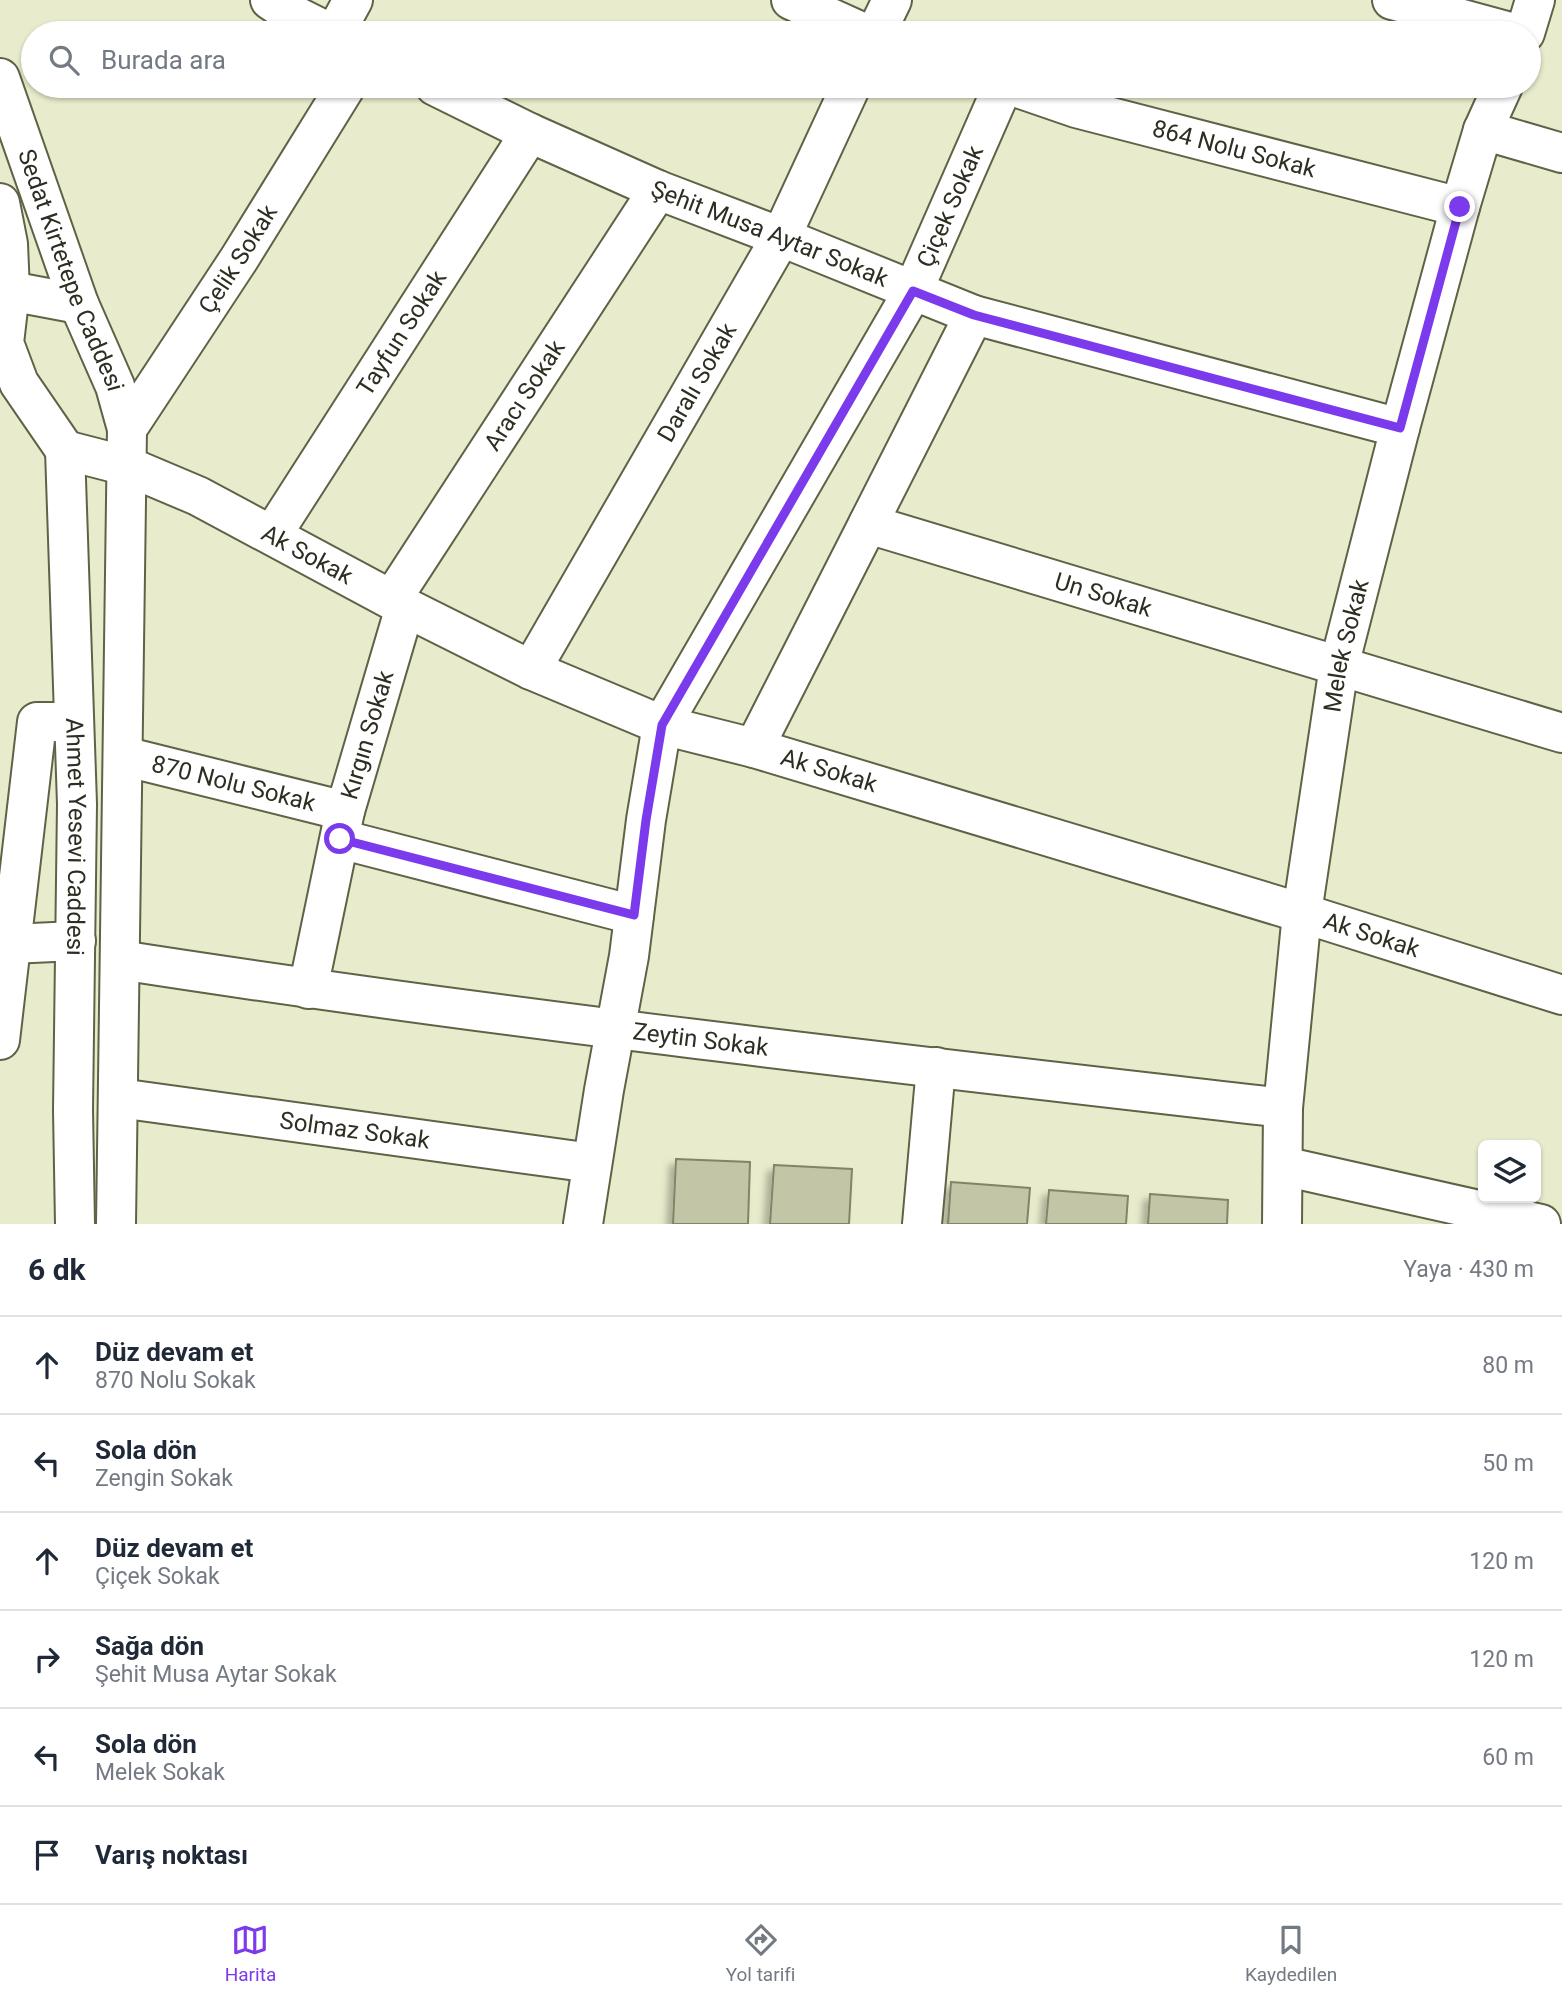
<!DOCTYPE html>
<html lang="tr">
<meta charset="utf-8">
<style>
:root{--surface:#fff;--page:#f6f6f7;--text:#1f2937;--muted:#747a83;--line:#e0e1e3;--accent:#7c3aed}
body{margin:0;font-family:Roboto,sans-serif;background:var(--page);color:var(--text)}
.controls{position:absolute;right:21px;bottom:21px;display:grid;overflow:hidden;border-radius:10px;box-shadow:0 2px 5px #0004}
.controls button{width:63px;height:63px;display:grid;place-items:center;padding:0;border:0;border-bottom:2px solid var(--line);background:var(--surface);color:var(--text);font:35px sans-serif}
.stop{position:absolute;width:21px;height:21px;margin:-16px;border:5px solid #7c3aed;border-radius:50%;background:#fff}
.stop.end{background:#7c3aed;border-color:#fff;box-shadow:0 2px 7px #0008}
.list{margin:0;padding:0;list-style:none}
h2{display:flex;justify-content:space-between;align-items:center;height:91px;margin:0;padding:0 28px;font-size:30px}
h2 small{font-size:23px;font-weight:400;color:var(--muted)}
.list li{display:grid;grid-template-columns:46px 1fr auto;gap:21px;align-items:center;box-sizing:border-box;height:98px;padding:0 28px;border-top:2px solid var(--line)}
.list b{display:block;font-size:26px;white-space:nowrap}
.list p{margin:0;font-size:23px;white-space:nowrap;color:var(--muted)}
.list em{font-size:23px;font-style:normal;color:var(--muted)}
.icon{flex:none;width:38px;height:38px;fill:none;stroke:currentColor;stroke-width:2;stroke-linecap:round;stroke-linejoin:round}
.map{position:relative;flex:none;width:1562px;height:1224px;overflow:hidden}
.search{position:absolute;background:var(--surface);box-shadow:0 2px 5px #0004;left:21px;right:21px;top:21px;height:77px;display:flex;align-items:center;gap:18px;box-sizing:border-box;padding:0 24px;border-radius:38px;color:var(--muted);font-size:26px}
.sheet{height:679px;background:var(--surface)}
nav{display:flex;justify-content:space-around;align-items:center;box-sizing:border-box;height:98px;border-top:2px solid var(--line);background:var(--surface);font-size:19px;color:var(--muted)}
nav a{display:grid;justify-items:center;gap:4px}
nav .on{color:var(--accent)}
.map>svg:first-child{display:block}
</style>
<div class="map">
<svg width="1562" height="1224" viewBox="0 0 1562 1224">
<defs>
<filter id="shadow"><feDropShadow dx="-6" dy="6" stdDeviation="3.5" flood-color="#0004"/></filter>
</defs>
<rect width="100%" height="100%" fill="#e9eccc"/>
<path fill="#c2c5a6" stroke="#818467" stroke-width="2" filter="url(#shadow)" d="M676,1159l74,3 -2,62h-75z
M774,1165l78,4 -3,55h-79z
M951,1182l79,6 -3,36h-79z
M1049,1190l79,6 -2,28h-80z
M1150,1194l78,6 -1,24h-79z"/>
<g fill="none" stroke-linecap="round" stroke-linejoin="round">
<g stroke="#5f6246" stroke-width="42">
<g id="minor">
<path d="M270,0l18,12 42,21"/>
<path d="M791,0l73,33"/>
<path d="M1392,0l122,33"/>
<path d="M335,33l18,-33"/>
<path d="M876,33l16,-33"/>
<path d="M1525,33l10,-33"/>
<path id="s1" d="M435,86l95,47 128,57 123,47 193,78 426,113"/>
<path id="s2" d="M1012,86l64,22 384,99"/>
<path d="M1483,130l79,23"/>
<path d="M0,295l10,-4 69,13"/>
<path id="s3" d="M974,315l-106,209 694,209"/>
<path id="s4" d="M127,429l112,-170 107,-173"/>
<path id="s5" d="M127,466l71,30 207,111 126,63 131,55 92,23 548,165 260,82"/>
<path id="s6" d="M272,535l258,-402"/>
<path id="s7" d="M392,599l266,-409"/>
<path id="s8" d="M531,670l250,-433 70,-151"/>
<path d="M754,748l114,-224"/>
<path id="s9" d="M123,756l222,55"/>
<path d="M340,839l294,76"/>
<path d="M10,944l66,-3"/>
<path id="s10" d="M120,960c386,60 775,103 1163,148"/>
<path id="s11" d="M308,989l37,-178 60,-204"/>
<path d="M0,1040l37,-318h37"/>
<path id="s12" d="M119,1098l473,65"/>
<path d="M1283,1166l258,58"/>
<path id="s13" d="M583,1224l21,-134 25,-134 17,-136 16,-95 251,-434 90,-205"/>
<path d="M922,1224l14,-157"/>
<path id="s14" d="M1282,1224l1,-116 19,-195 37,-247 61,-238 60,-221 23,-77 20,-44"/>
</g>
</g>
<g stroke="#5f6246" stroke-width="42">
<g id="major">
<path id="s15" d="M0,78l79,226 36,82 12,43 -11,795"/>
<path d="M0,203l8,41 2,47 -6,52 15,40 46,67"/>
<path id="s16" d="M65,450l12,354 -4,306 2,114"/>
<path d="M65,450l62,16"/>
</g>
</g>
<use href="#minor" stroke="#fff" stroke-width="38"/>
<use href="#major" stroke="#fff" stroke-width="38"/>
</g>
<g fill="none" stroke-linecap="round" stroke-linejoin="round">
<path stroke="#7c3aed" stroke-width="9" d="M340,839l294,76 12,-95 16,-95 251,-434 61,24 426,113 60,-221"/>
</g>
<g text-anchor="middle" stroke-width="7" stroke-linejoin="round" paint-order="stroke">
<g font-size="24" fill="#2d2e22" stroke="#f6f9d9">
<text dy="8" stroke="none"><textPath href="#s2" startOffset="231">864 Nolu Sokak</textPath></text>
<text dy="8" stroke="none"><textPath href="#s13" startOffset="1099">Çiçek Sokak</textPath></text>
<text dy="8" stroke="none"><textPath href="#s1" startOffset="366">Şehit Musa Aytar Sokak</textPath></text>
<text dy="8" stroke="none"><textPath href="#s4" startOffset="203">Çelik Sokak</textPath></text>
<text dy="8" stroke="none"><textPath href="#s15" startOffset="205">Sedat Kirtetepe Caddesi</textPath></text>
<text dy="8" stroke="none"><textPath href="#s6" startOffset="240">Tayfun Sokak</textPath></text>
<text dy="8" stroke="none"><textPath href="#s8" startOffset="332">Daralı Sokak</textPath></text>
<text dy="8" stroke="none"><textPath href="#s7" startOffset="243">Aracı Sokak</textPath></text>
<text dy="8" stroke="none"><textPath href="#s5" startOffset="201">Ak Sokak</textPath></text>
<text dy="8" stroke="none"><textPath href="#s3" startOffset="480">Un Sokak</textPath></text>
<text dy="8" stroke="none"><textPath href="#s14" startOffset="583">Melek Sokak</textPath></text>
<text dy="8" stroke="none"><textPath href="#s11" startOffset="261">Kırgın Sokak</textPath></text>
<text dy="8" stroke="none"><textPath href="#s5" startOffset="768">Ak Sokak</textPath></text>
<text dy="8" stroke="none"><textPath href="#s9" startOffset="114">870 Nolu Sokak</textPath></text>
<text dy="8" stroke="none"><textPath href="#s16" startOffset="387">Ahmet Yesevi Caddesi</textPath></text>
<text dy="8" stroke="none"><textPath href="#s5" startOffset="1335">Ak Sokak</textPath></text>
<text dy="8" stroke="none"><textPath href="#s10" startOffset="586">Zeytin Sokak</textPath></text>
<text dy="8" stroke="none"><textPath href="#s12" startOffset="238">Solmaz Sokak</textPath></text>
</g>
</g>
</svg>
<div class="controls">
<button><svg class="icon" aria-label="layers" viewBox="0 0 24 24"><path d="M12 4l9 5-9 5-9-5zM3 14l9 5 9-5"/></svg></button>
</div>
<div class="stop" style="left:340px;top:839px"></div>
<div class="stop end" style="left:1460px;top:207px"></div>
<div class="search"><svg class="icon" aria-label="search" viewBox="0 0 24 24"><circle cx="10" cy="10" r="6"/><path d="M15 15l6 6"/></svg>Burada ara</div>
</div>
<section class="sheet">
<h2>6 dk<small>Yaya · 430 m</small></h2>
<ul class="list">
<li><svg class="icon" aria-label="ahead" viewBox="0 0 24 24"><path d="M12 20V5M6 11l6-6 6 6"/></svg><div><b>Düz devam et</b><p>870 Nolu Sokak</p></div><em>80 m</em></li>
<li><svg class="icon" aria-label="left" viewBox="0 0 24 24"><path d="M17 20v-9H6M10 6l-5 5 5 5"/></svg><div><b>Sola dön</b><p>Zengin Sokak</p></div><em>50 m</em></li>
<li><svg class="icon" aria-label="ahead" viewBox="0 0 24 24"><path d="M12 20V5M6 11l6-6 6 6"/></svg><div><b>Düz devam et</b><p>Çiçek Sokak</p></div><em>120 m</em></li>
<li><svg class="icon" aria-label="right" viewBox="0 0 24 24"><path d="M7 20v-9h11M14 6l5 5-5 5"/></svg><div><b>Sağa dön</b><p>Şehit Musa Aytar Sokak</p></div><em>120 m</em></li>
<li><svg class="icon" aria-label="left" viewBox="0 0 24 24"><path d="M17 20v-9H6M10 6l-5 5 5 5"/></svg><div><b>Sola dön</b><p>Melek Sokak</p></div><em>60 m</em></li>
<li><svg class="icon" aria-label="arrive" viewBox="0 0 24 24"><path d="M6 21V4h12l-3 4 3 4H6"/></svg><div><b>Varış noktası</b></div></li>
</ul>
</section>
<nav>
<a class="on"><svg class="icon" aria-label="map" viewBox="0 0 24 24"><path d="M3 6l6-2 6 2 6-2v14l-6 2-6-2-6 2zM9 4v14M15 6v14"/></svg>Harita</a>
<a><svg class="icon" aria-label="directions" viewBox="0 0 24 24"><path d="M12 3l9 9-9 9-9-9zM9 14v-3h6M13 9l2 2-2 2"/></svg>Yol tarifi</a>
<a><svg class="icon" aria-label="saved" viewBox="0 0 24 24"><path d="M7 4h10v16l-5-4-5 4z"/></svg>Kaydedilen</a>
</nav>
